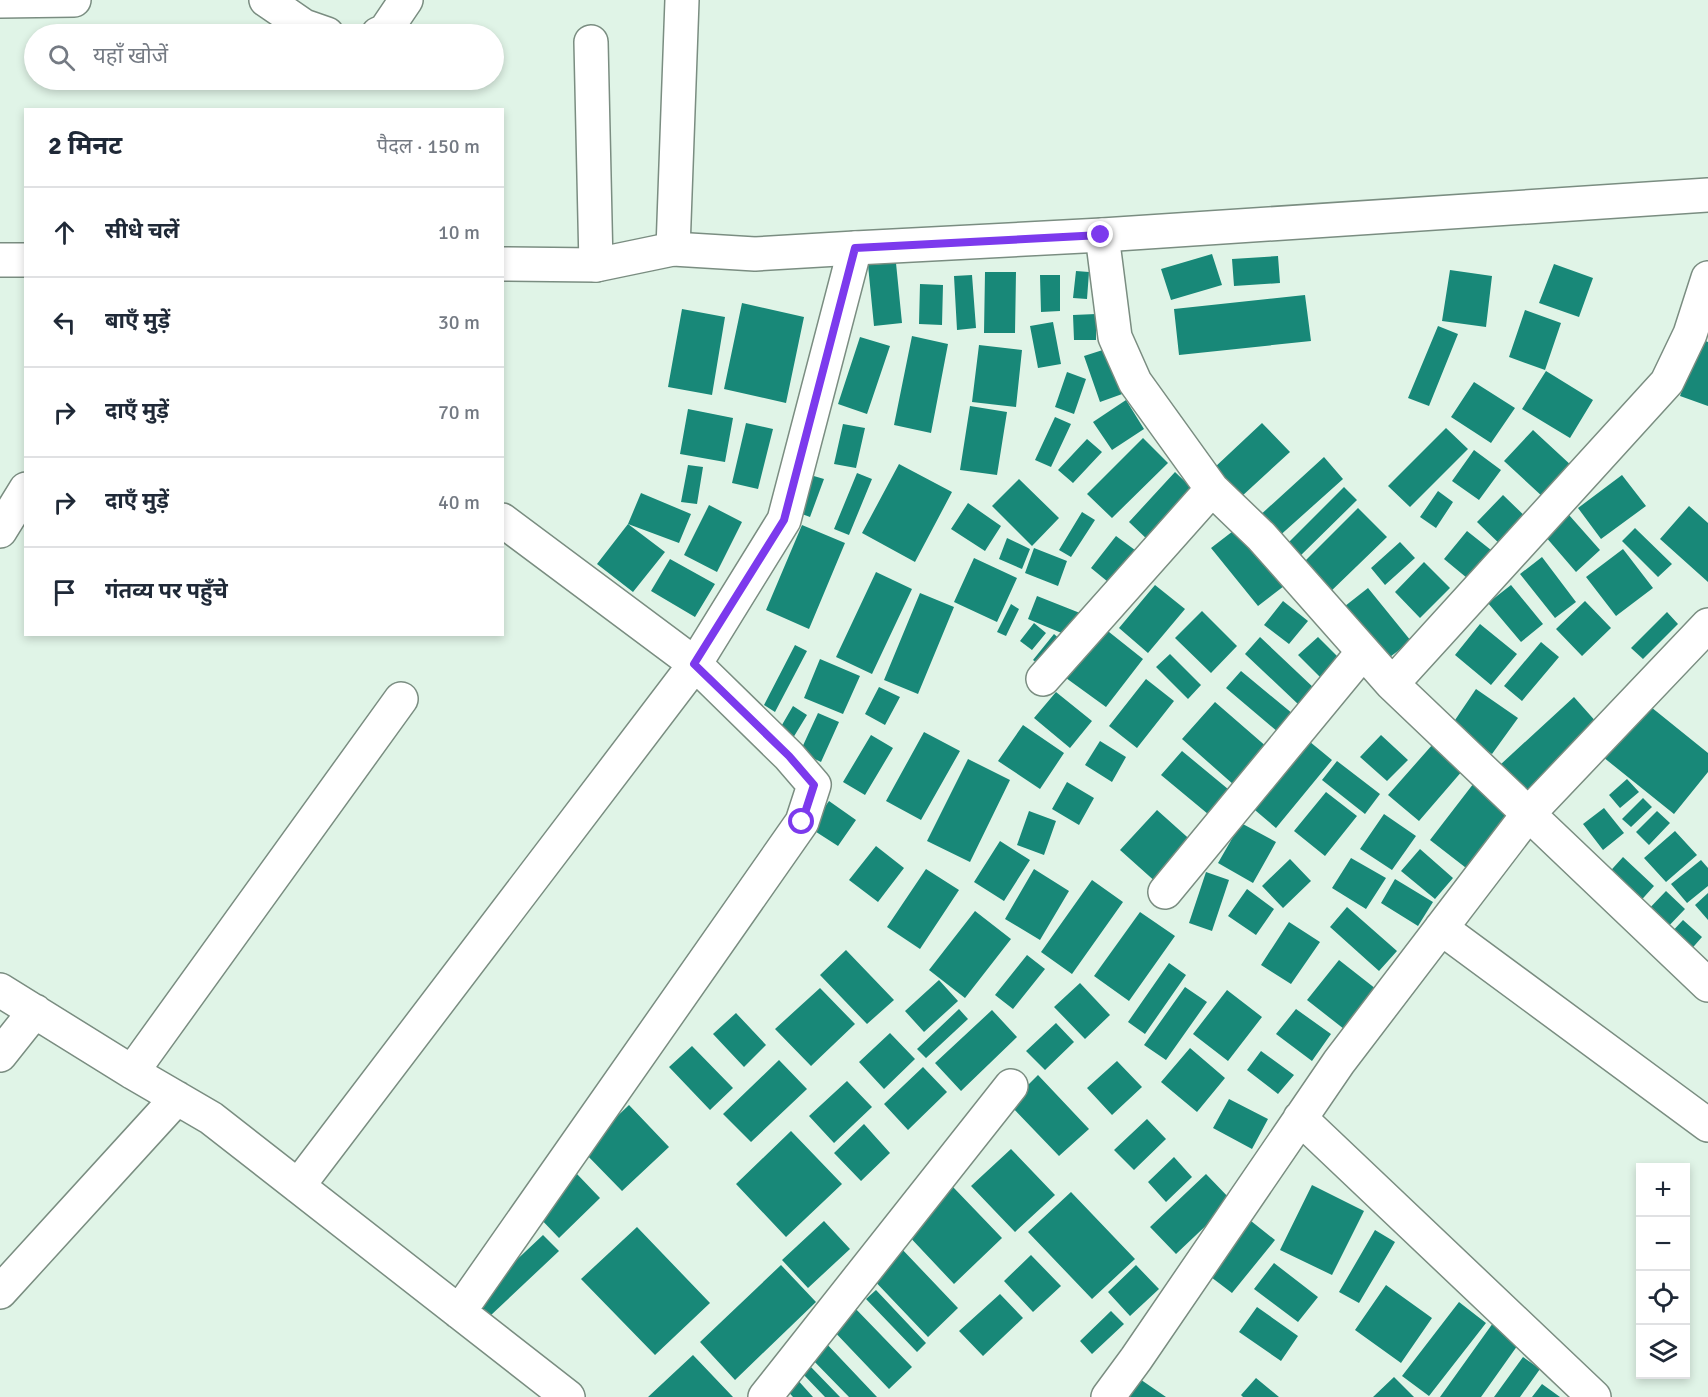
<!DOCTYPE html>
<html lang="hi">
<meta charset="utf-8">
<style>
:root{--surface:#fff;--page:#f6f6f7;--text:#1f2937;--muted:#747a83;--line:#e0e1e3}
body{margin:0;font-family:Signika,"Noto Sans Devanagari",sans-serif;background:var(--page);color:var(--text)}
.controls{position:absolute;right:18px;bottom:18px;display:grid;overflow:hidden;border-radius:0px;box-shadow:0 3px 9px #0003}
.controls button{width:54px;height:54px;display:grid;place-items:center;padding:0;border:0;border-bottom:2px solid var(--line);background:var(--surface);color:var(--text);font:30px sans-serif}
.stop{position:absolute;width:18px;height:18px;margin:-14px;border:4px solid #7c3aed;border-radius:50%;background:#fff}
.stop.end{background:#7c3aed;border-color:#fff;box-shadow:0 2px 6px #0008}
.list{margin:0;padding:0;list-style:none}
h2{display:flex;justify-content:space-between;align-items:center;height:78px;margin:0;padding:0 24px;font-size:26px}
h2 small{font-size:20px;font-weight:400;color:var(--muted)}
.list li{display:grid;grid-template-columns:39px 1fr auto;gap:18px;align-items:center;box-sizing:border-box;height:90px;padding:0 24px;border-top:2px solid var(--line)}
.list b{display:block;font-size:22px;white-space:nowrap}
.list em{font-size:20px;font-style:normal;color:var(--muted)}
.icon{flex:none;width:33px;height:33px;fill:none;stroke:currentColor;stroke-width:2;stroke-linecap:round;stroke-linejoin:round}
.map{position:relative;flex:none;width:1708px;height:1397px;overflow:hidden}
.search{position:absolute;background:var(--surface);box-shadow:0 3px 9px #0003;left:24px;top:24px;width:480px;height:66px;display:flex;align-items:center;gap:15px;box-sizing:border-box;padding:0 21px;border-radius:33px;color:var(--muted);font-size:22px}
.panel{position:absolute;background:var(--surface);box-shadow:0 3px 9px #0003;left:24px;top:108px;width:480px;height:528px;border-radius:0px}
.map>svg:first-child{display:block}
</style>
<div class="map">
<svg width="1708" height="1397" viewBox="0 0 1708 1397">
<rect width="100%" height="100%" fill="#e0f4e7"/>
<path fill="#188878" d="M1212,254l10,31 -51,15 -10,-31z
M1278,256l2,27 -46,3 -2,-27z
M896,263l6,60 -28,3 -6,-61z
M1554,264l39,14 -14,39 -40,-14z
M1450,270l42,6 -6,51 -44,-6z
M1076,271l13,1 -2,27 -14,-1z
M985,272h31l-1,61h-31z
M972,275l4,53 -19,2 -3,-54z
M1040,275h20v36l-19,1z
M920,284l23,1 -1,40 -23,-1z
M1305,295l6,46 -132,14 -5,-46z
M742,303l62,14 -18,86 -62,-14z
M682,309l43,8 -13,78 -44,-8z
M1525,310l36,13 -16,47 -36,-13z
M1096,314v26h-22l-1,-25z
M1053,322l8,42 -23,4 -8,-42z
M1438,326l20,8 -29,72 -21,-8z
M912,336l36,8 -17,89 -37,-8z
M860,337l30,9 -23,68 -29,-10z
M1701,339l7,3v64l-28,-10z
M979,345l43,5 -6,57 -44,-5z
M1109,348l16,45 -25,9 -16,-46z
M1546,371l47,29 -23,38 -48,-29z
M1067,372l19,7 -12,35 -19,-7z
M1474,382l41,26 -24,35 -40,-26z
M1126,400l18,29 -32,21 -19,-28z
M970,406l37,6 -10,63 -37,-5z
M688,409l45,9 -8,44 -45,-8z
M1055,417l16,7 -20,43 -16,-7z
M746,423l27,6 -15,60 -26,-6z
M1262,423l28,29 -49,45 -27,-29z
M843,424l22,4 -9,40 -22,-4z
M1446,428l22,21 -58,58 -22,-21z
M1533,430l40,37 -29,31 -40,-37z
M1143,438l25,25 -56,55 -25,-24z
M1087,439l15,13 -29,31 -15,-13z
M1474,450l27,20 -22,30 -27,-19z
M1324,457l19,22 -67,60 -19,-21z
M899,464l53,28 -37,70 -53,-29z
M688,465l15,2 -6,37 -16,-2z
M1175,472l21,20 -46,50 -21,-20z
M857,473l15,6 -23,56 -15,-6z
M807,474l17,5 -14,38 -16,-6z
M1622,475l24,31 -45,33 -23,-31z
M1019,479l40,39 -27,28 -40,-40z
M1344,487l13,13 -62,61 -12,-13z
M1438,491l15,11 -17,26 -16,-11z
M641,493l50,21 -12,29 -51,-19 37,28 -32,40 -36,-28 31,-40z
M1503,495l28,27 -26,27 -28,-27z
M968,503l33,23 -16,25 -34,-22z
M709,505l33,17 -25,50 -33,-17z
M1689,506l19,17v59l-48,-43z
M1358,508l29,29 -60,58 -28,-28z
M1082,512l13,8 -24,37 -12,-7z
M1569,515l31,35 -24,22 -31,-36z
M802,525l43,18 -36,86 -43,-19z
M1237,528l47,58 -26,20 -47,-58z
M1635,528l37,36 -14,13 -36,-36z
M1467,531l24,19 -24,28 -23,-19z
M1116,536l23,17 -26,33 -22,-18z
M1007,538l23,11 -8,20 -23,-10z
M1400,542l15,16 -30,27 -14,-17z
M1034,548l33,13 -9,25 -33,-13z
M1623,549l30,39 -37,28 -30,-39z
M1542,557l34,45 -21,16 -35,-44z
M974,558l43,20 -20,44 -43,-20z
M670,559l45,25 -20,33 -44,-26z
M1424,562l26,26 -30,30 -25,-26z
M876,572l36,17 -40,85 -36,-17z
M1155,585l30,24 -37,44 -29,-25z
M1511,585l32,39 -22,18 -33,-39z
M1368,588l43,53 -29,22 -42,-53z
M920,593l34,14 -36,87 -34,-14z
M1037,596l48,19 -9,24 -48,-20z
M1283,601l25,20 -19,23 -25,-19z
M1585,601l26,27 -29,28 -26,-27z
M1011,604l8,5 -13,27 -9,-4z
M1202,611l35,35 -26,27 -36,-35z
M1667,612l11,12 -35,35 -12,-11z
M1034,623l12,10 -14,17 -12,-9z
M1480,624l37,30 -26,31 -36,-30z
M1104,628l39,31 -37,48 -40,-29z
M1054,634l9,8 -20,25 -10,-7z
M1260,637l55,52 -16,16 -54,-51z
M1318,637l24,24 -19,19 -25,-25z
M1541,642l18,15 -37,44 -18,-15z
M795,645l12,6 -32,61 -11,-7z
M1170,654l31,31 -13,14 -32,-32z
M820,659l40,17 -17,38 -39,-16z
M1241,671l52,43 -15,18 -52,-44z
M1146,679l28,22 -37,47 -28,-22z
M879,687l21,10 -15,28 -20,-11z
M1476,689l42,29 -26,36 -41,-28z
M1056,692l36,29 -22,27 -36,-30z
M1574,697l24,27 -73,68 -25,-27z
M1215,702l53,46 -34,37 -52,-46z
M1646,703l62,50v19l-34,42 -71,-57z
M793,706l14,9 -14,23 -14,-8z
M818,713l21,9 -18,40 -21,-10z
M1023,725l41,28 -24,36 -42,-28z
M924,732l36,19 -39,69 -35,-19z
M871,735l22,13 -28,47 -22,-13z
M1381,735l27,25 -21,21 -27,-24z
M1304,737l28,23 -56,68 -27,-23z
M1100,741l26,16 -14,25 -27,-17z
M1433,744l30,26 -44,51 -31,-26z
M1182,751l52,43 -20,25 -53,-44z
M968,759l42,21 -40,82 -43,-21z
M1337,761l43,33 -15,20 -43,-34z
M1477,779l41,31 -48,61 -40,-31z
M1627,779l12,13 -19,16 -11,-13z
M1067,782l27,16 -15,27 -27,-16z
M1326,792l31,24 -32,40 -31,-25z
M1643,798l9,9 -21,20 -9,-8z
M829,801l27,19 -18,26 -28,-18z
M1604,808l20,25 -21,17 -20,-26z
M1157,810l38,34 -37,40 -38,-34z
M1029,811l27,10 -12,34 -27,-10z
M1657,811l13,12 -21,22 -13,-13z
M1384,814l32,22 -24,34 -32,-21z
M1241,823l35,19 -23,41 -35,-20z
M1675,831l22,24 -31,27 -22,-24z
M1000,841l30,19 -26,41 -30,-19z
M876,846l28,22 -26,34 -29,-22z
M1420,849l33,29 -18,21 -34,-28z
M1623,857l31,29 -18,20 -32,-28z
M1351,858l35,20 -20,31 -34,-21z
M1290,859l21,22 -28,27 -21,-22z
M1701,860l7,8v18l-21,17 -16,-19z
M926,869l33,21 -39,59 -33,-22z
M1034,869l35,22 -29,49 -35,-21z
M1206,872l23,8 -17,51 -23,-8z
M1395,879l38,23 -15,24 -37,-23z
M1092,880l31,22 -51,72 -31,-22z
M1247,889l27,20 -18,26 -28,-19z
M1666,891l19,18 -22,23 -19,-18z
M1708,893v27l-13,-15z
M1347,907l50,44 -18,20 -49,-44z
M975,911l36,28 -46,59 -36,-28z
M1140,912l35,24 -46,65 -35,-25z
M1683,920l19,17 -14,16 -20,-17z
M1289,922l31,20 -29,42 -30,-19z
M846,950l48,50 -27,24 -47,-49z
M1027,955l18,14 -32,40 -18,-14z
M1339,960l37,29 -32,40 -37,-29z
M1169,963l17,12 -41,59 -17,-12z
M939,980l19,21 -34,31 -19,-21z
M1080,983l30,32 -25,24 -31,-32z
M1185,987l22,15 -41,58 -22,-15z
M820,988l35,36 -44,42 -36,-37z
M1227,990l35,27 -34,44 -35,-27z
M959,1009l9,10 -42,39 -9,-9z
M1296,1009l35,25 -19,27 -36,-27z
M992,1010l25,27 -56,54 -26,-28z
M736,1013l30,32 -22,22 -31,-33z
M1056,1023l18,19 -29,28 -19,-19z
M890,1033l25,26 -31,30 -25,-27z
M692,1046l41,42 -23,22 -41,-43z
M1190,1048l35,30 -28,34 -36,-30z
M1261,1051l33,24 -16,19 -31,-24z
M779,1060l28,29 -56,53 -28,-28z
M1117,1061l25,26 -30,28 -25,-27z
M923,1067l24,25 -39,38 -24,-26z
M1038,1075l51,54 -30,27 -50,-52z
M847,1081l25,26 -38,36 -25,-27z
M1229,1099l39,20 -16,30 -39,-21z
M629,1105l40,42 -47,44 -40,-41z
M1147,1119l19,20 -32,31 -20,-20z
M864,1124l26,29 -29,28 -27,-28z
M791,1131l51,53 -56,53 -50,-53z
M1011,1149l44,46 -40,37 -44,-46z
M1174,1157l18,20 -26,25 -18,-20z
M577,1174l23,24 -41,40 -23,-24z
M1206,1174l26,27 -56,53 -26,-27z
M1312,1185l52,26 -32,64 -52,-25z
M953,1187l49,51 -48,46 -49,-52z
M1071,1192l64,67 -43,40 -64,-67z
M824,1221l26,28 -42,39 -26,-28z
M1251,1221l24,19 -43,53 -25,-19z
M637,1227l73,76 -55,52 -74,-76z
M1375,1230l20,12 -36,61 -20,-11z
M543,1235l16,16 -69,65 -16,-16z
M899,1246l59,62 -30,29 -59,-62z
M1031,1255l30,31 -28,26 -29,-31z
M1274,1263l44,34 -20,25 -44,-33z
M781,1265l35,37 -81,78 -35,-38z
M1136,1265l23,24 -29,27 -22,-24z
M1386,1285l46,33 -31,45 -46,-33z
M876,1290l50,53 -9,9 -51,-53z
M1000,1294l23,24 -40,38 -24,-25z
M1459,1302l27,21 -57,73 -27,-20z
M852,1305l60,62 -23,22 -60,-63z
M1257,1307l41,29 -17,25 -42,-29z
M1111,1311l13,13 -32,30 -12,-13z
M1493,1323l27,19 -39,55h-41z
M823,1340l54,57h-28l-41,-42z
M693,1355l40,42h-85z
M1523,1357l17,12 -20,28h-26z
M810,1366l30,31h-15l-23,-24z
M1134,1375l32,22h-48z
M795,1377l18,20h-20l-9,-10z
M1394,1377l20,20h-41z
M1256,1378l23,19h-36l-2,-2z
M1542,1384l18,13h-28z"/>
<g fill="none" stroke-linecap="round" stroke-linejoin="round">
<g stroke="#7a8d81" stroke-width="36">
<path id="minor" d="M266,0l38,26 23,8
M0,1l74,-1
M378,34l7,-3 21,-31
M591,42l5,223
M1102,235l13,102 20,45 77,107 49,47 131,148 316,301
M673,249l9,-249
M0,531l26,-42
M1043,679l169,-190
M1392,684l275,-302 23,-48 18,-56
M1165,892l198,-240
M1441,928l267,197
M0,990l132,82 79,46 357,279
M0,1055l35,-44
M132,1072l269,-373
M1300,1118l294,279
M298,1186l397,-522 89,-144 71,-272
M0,1292l177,-194
M459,1312l343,-490 12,-37 -25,-29 -94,-92 -193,-144
M765,1397l246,-311
M1108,1397l28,-38 203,-297 190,-249 179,-188"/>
</g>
<g stroke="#7a8d81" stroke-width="36">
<path id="tertiary" d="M0,260h26
M502,264l94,1 77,-16 82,5 100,-6 247,-13 606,-40"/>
</g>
<use href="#minor" stroke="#fff" stroke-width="33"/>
<use href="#tertiary" stroke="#fff" stroke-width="33"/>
</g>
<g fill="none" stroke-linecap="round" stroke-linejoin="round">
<path stroke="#7c3aed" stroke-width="8" d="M802,822l12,-37 -25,-29 -95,-92 90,-144 71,-272 246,-13"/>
</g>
</svg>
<div class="controls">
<button>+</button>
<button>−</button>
<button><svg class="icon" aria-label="locate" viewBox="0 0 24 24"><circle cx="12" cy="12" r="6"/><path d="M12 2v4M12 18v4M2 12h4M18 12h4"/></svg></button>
<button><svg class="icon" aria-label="layers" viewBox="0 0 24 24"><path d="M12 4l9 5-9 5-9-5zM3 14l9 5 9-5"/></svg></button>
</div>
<div class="stop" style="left:802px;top:822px"></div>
<div class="stop end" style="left:1101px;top:235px"></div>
<div class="search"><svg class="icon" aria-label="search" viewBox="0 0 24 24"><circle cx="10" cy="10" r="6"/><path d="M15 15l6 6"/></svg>यहाँ खोजें</div>
<section class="panel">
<h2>2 मिनट<small>पैदल · 150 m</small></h2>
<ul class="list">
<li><svg class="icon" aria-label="ahead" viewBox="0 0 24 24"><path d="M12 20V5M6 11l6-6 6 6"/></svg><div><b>सीधे चलें</b></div><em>10 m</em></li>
<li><svg class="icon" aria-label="left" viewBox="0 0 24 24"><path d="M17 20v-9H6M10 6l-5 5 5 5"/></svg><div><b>बाएँ मुड़ें</b></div><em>30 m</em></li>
<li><svg class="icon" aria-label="right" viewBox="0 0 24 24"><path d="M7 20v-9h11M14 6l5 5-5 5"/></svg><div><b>दाएँ मुड़ें</b></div><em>70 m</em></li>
<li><svg class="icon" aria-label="right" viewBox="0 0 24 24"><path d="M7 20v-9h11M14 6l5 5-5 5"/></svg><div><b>दाएँ मुड़ें</b></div><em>40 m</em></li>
<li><svg class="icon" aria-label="arrive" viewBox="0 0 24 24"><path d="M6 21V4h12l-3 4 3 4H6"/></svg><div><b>गंतव्य पर पहुँचे</b></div></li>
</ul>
</section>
</div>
